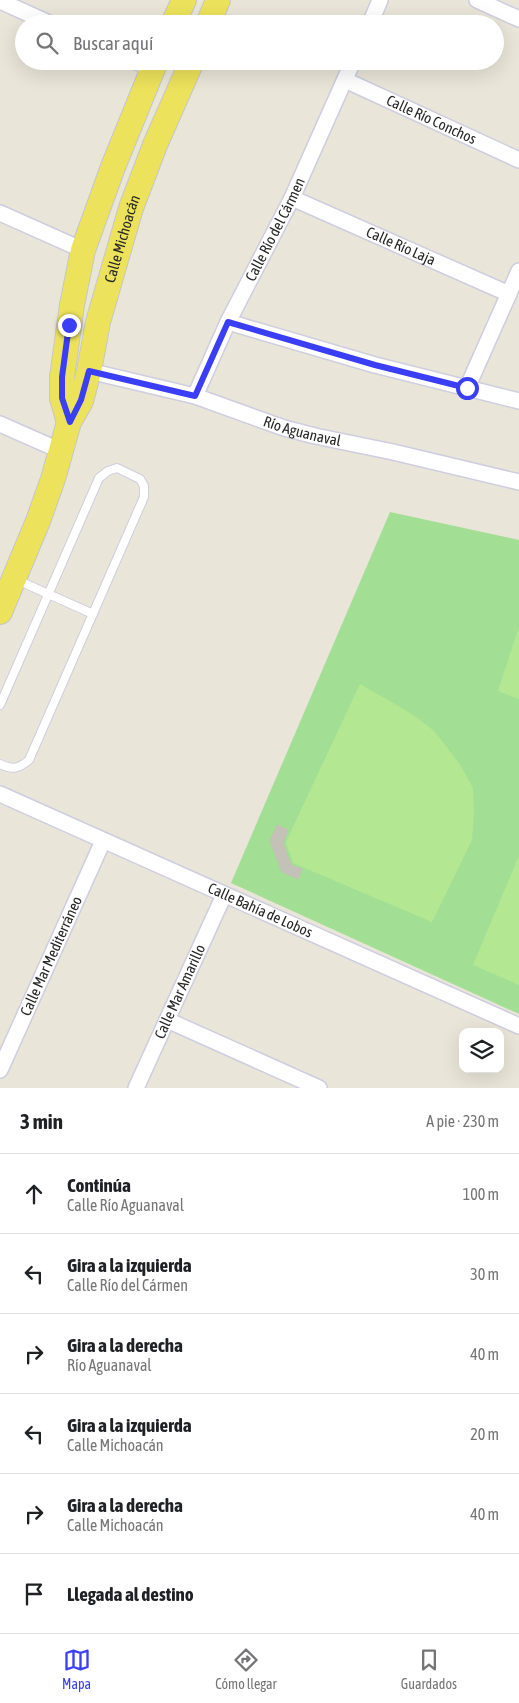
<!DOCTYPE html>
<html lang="es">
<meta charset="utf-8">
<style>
:root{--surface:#fff;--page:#f2f2f2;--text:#202124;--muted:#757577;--line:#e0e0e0;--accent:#3a3ef4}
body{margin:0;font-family:"Asap Condensed",sans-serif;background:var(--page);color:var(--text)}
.controls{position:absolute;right:15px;bottom:15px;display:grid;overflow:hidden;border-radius:10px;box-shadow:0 5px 20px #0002}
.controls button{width:45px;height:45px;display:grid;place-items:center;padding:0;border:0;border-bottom:1px solid var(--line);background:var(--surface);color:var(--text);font:25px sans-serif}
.stop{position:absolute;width:15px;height:15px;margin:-11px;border:4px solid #3a3ef4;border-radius:50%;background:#fff}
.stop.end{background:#3a3ef4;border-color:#fff;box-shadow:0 1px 5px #0008}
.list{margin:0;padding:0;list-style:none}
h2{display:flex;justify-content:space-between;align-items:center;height:65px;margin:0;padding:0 20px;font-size:21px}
h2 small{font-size:16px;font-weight:400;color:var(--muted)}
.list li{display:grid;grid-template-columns:32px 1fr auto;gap:15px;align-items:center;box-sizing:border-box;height:80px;padding:0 20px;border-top:1px solid var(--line)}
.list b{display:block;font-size:19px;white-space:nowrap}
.list p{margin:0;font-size:16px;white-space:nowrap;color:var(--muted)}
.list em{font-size:16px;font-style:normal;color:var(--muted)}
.icon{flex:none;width:28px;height:28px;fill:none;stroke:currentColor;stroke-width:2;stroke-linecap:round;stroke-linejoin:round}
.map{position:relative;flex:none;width:519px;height:1088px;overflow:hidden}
.search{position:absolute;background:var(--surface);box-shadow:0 5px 20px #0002;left:15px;right:15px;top:15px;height:55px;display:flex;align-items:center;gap:12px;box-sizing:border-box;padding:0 18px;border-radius:28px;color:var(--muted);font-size:19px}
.sheet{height:545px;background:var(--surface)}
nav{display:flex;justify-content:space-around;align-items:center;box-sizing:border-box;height:70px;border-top:1px solid var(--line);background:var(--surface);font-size:14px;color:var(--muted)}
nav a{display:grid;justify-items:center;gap:2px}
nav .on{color:var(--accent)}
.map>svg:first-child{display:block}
</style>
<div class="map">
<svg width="519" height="1088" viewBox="0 0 519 1088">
<rect width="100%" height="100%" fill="#e9e5d8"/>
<path fill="#a2df95" d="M390,512l129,28v474l-288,-131z"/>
<path fill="#b4e791" d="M519,627v72l-21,-8z
M360,684l52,30 22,17 25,32 14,25 1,25 -2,27 -40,82 -139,-59 -7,-21z
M519,856v129l-46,-20z"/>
<path fill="#c4c1b8" stroke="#c4c1b2" d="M277,825l11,5 -5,13 8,22 11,4 -4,10 -16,-7 -12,-31z"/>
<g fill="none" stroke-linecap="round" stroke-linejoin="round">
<g stroke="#cecee0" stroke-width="10">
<path id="service" d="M17,580l76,34
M0,705l99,-227 9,-7 9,-3 23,11 4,7v11l-115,263c-11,9 -16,10 -29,4"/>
</g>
<g stroke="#cecee0" stroke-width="18">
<g id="minor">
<path d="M477,0l42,19"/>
<path d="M0,1l51,23"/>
<path d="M370,24l10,-24"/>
<path d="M135,61l18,8"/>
<path id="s1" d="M345,80l174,80"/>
<path id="s2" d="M292,198l217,96"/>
<path d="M0,213l83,37"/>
<path d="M228,322l147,43 144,36"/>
<path id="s3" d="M89,371l106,25 89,32 31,8 78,16 126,30"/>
<path d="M467,388l52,-117"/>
<path id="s4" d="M195,396l33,-74 64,-124 61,-137"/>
<path d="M0,424l61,27"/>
<path id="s5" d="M0,794l519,232"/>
<path d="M167,1020l152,68"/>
<path id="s6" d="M0,1070l103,-229"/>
<path id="s7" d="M136,1088l88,-193"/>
</g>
</g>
<g stroke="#c7c7c7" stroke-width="26">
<g id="primary">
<path d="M173,24l11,-24"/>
<path d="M208,24l10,-24"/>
<path d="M69,422l-7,-24v-21l10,-72 11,-55 30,-83 43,-106"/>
<path id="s8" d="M0,612l38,-91 15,-42 16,-57 12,-21 8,-30 9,-49 33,-114 24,-63 37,-84"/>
</g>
</g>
<use href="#service" stroke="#fff" stroke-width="8"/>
<use href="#minor" stroke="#fff" stroke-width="15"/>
<use href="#primary" stroke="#ece25b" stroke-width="24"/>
</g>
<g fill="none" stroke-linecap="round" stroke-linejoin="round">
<path stroke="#3a3ef4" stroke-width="6" d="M69,325l-7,52v21l8,24 11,-22 8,-29 106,25 33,-74 147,43 92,23"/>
</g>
<g text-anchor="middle" stroke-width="4" stroke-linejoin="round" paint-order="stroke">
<g font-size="15" fill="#272727" stroke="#fff">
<text dy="5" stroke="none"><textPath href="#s1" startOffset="95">Calle Río Conchos</textPath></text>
<text dy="5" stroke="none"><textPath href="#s4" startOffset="185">Calle Río del Cármen</textPath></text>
<text dy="5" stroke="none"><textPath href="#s8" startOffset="394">Calle Michoacán</textPath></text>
<text dy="5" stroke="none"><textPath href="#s2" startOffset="119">Calle Río Laja</textPath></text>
<text dy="5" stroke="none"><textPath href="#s3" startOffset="222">Río Aguanaval</textPath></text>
<text dy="5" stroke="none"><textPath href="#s5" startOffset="285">Calle Bahía de Lobos</textPath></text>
<text dy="5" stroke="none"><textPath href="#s6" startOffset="125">Calle Mar Mediterráneo</textPath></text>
<text dy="5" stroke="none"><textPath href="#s7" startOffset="106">Calle Mar Amarillo</textPath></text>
</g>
</g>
</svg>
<div class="controls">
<button><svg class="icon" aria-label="layers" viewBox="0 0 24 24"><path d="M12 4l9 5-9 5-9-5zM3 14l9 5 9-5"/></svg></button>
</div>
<div class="stop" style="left:467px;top:388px"></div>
<div class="stop end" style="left:69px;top:325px"></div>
<div class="search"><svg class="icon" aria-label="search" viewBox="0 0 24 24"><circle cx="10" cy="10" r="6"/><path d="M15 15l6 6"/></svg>Buscar aquí</div>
</div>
<section class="sheet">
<h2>3 min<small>A pie · 230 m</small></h2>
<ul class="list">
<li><svg class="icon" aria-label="ahead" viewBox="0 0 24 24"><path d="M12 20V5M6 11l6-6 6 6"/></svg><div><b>Continúa</b><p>Calle Río Aguanaval</p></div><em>100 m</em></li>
<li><svg class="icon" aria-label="left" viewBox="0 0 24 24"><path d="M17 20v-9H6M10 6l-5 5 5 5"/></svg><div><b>Gira a la izquierda</b><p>Calle Río del Cármen</p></div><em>30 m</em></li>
<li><svg class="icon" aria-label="right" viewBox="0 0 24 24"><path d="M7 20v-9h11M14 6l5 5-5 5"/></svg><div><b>Gira a la derecha</b><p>Río Aguanaval</p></div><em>40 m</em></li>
<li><svg class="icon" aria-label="left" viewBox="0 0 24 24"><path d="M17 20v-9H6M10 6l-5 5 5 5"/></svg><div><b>Gira a la izquierda</b><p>Calle Michoacán</p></div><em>20 m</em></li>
<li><svg class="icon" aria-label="right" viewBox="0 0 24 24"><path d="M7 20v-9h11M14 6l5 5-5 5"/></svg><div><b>Gira a la derecha</b><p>Calle Michoacán</p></div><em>40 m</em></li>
<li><svg class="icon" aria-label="arrive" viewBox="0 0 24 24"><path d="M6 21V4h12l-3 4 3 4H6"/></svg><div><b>Llegada al destino</b></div></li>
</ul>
</section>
<nav>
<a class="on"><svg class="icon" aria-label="map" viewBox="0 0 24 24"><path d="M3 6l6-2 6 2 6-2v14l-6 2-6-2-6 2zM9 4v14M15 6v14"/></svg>Mapa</a>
<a><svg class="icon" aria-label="directions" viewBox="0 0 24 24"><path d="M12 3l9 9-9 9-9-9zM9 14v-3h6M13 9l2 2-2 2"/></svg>Cómo llegar</a>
<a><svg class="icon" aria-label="saved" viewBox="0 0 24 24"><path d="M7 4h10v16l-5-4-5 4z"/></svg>Guardados</a>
</nav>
